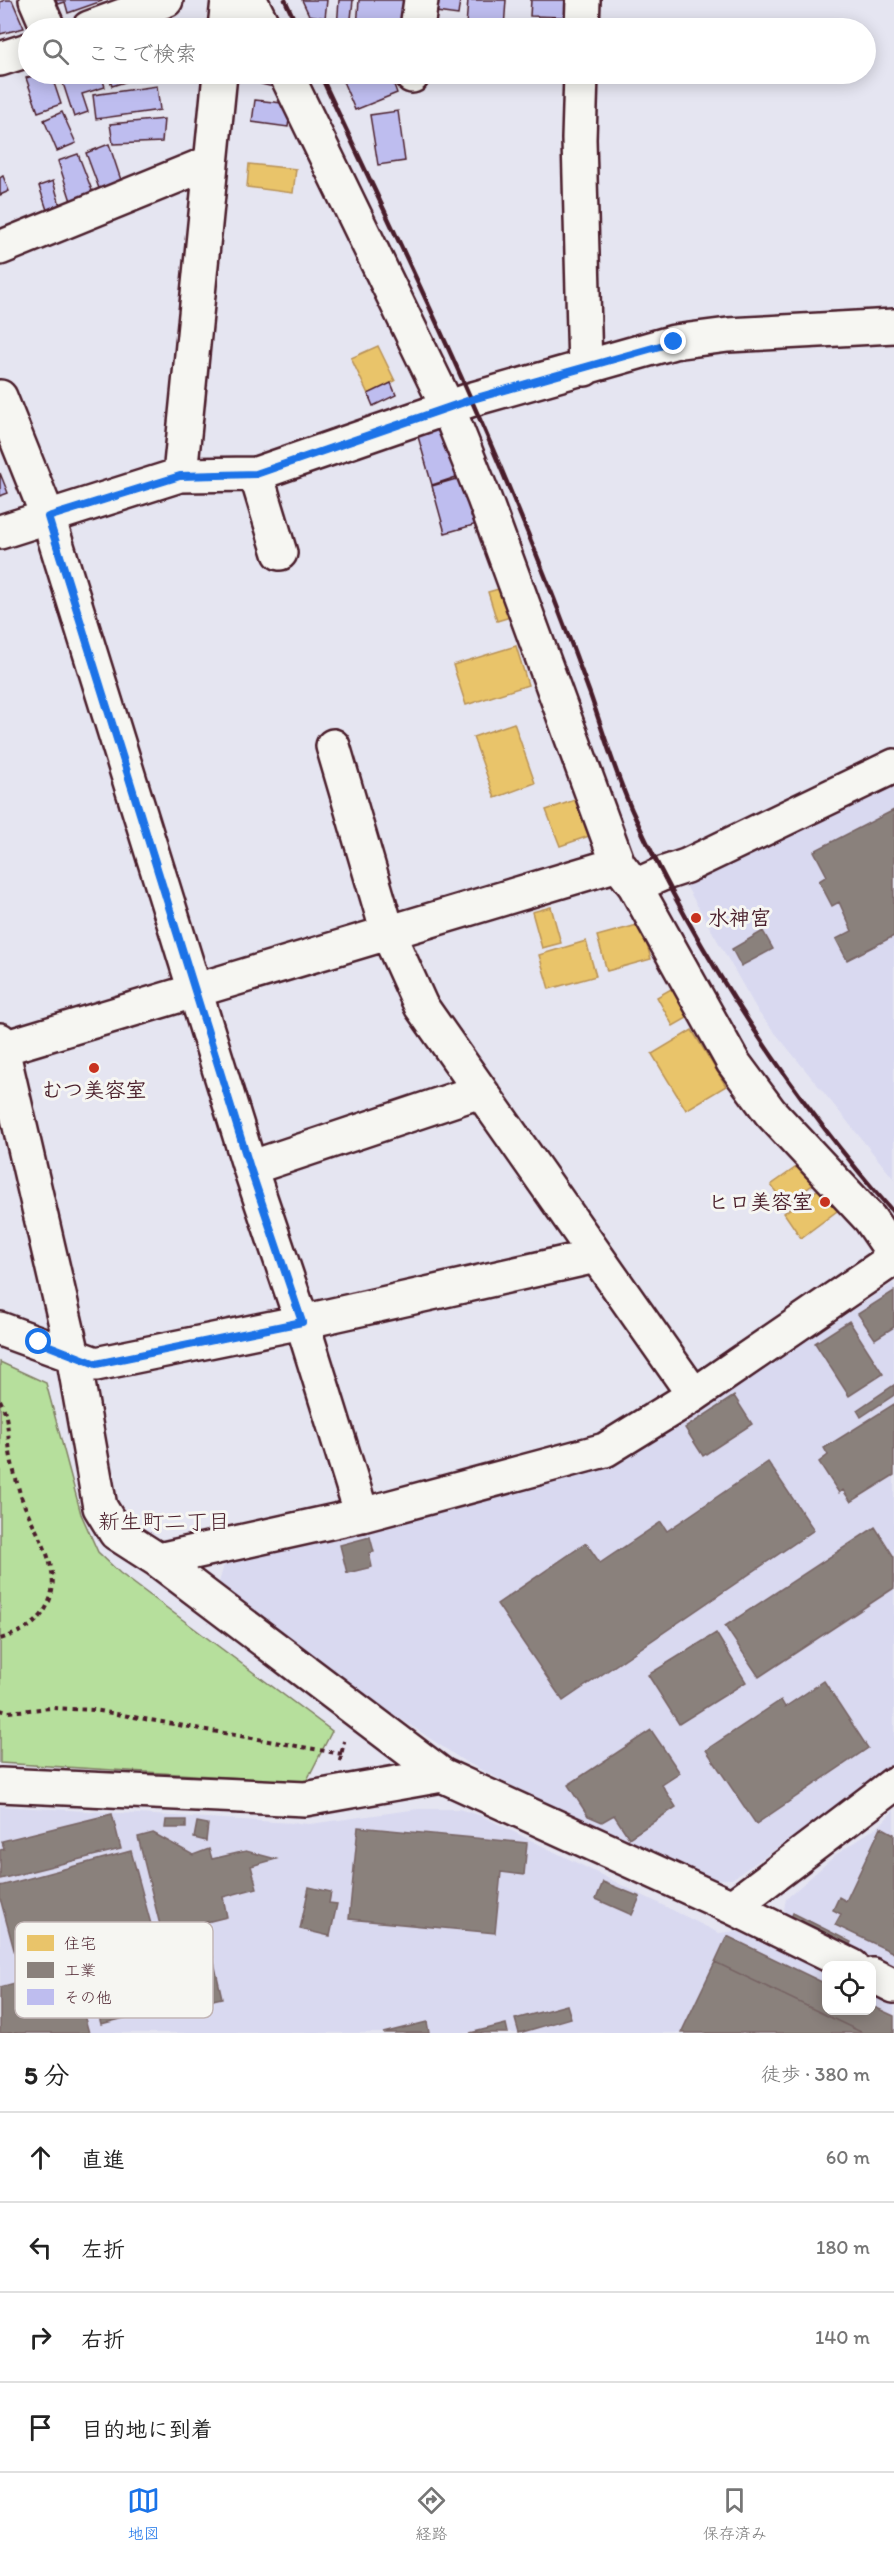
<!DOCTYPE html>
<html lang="ja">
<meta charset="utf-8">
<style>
:root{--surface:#fff;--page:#f6f6f6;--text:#222;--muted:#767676;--line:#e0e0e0;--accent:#1a73e8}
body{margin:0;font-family:Itim,"Klee One",sans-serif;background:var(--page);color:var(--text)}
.controls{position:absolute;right:18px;bottom:18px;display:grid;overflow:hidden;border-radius:12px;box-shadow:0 3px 15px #0003}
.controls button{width:54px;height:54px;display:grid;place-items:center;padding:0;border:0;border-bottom:2px solid var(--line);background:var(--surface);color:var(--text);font:30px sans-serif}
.stop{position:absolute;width:18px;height:18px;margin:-14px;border:4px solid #1a73e8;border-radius:50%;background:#fff}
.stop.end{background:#1a73e8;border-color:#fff;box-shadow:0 2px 6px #0008}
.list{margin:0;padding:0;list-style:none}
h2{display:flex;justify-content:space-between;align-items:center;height:78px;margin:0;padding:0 24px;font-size:26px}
h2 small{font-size:20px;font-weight:400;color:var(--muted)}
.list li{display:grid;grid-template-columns:39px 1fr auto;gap:18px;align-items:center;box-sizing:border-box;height:90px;padding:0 24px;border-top:2px solid var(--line)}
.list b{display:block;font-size:22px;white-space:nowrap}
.list em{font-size:20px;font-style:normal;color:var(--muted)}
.icon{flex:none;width:33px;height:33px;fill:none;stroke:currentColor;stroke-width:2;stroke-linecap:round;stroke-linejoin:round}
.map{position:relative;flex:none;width:894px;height:2033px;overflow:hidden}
.search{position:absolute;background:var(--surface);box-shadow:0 3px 15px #0003;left:18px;right:18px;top:18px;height:66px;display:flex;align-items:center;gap:15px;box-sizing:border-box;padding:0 21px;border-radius:33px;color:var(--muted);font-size:22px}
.sheet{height:438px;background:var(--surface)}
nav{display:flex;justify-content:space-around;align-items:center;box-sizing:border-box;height:84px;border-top:2px solid var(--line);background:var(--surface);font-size:16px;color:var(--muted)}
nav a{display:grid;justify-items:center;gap:3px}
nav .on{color:var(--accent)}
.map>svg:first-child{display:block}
</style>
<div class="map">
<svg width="894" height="2033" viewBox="0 0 894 2033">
<rect width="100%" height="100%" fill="#e5e5f1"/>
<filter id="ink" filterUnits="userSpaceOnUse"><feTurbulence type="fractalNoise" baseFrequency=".0167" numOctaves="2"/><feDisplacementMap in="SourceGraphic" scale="12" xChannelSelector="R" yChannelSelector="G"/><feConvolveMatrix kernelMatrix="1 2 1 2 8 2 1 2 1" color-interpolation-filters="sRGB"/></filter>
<g filter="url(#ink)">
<path fill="#d9d9f0" d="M894,783v396l-135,-166 -74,-129z
M892,1284h2v485l-162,110 -35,1 -233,-119 -140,-93 -108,-75 8,-28 393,-100z
M0,1806l310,18 108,-15h41l23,7 237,117 17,-2 90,41v38h46v-17l22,10v30h-894z
M894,1810v161l-106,-50 -4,-12 2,-10 51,-45 44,-30z"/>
<path fill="#b6df9c" stroke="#807f64" stroke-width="1.5" d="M0,1362l46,21 35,131 17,38 22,21 212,158 -26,51 -306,-19z"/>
<path fill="#e9c46a" stroke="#b99257" stroke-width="1.5" d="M249,164l47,5 -3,24 -46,-6z
M378,346l17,35 -27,13 -17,-36z
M509,586l8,29 -20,6 -9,-29z
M516,646l12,39 -62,20 -13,-40z
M514,723l21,60 -40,15 -22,-61z
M575,800l14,36 -29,10 -14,-36z
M551,907l10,36 -19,5 -10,-36z
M641,924l10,35 -44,12 -10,-35z
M586,941l10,35 -47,13 -10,-34z
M678,985l16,29 -21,12 -16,-29z
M692,1030l34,56 -40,24 -34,-56z
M805,1161l14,19 -34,25 -14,-20z
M827,1187l14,21 -40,30 -17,-25 35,-24z"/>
<path fill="#8a817c" stroke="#776464" stroke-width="1.5" d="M894,810v126l-47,24 -11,-21 16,-8 -13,-29 -7,4 -13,-25 8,-5 -13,-25z
M763,931l10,18 -32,17 -9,-17z
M894,1291v36l-19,12 -17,-25z
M849,1321l34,53 -34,22 -34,-53z
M894,1385v10l-33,22 -4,-7z
M734,1396l18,28 -49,32 -18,-28z
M894,1404v71l-43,27 -8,-12 -4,3 -20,-31 9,-7 -4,-7z
M768,1462l46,68 -251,171 -66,-97 89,-61 14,20 61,-41 6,9z
M875,1527l19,30v31l-135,89 -34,-51z
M370,1537l4,15 -5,1 3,14 -25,6 -7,-28z
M716,1633l30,49 -67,42 -31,-49z
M824,1681l44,67 -112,76 -50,-74 75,-50 4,7z
M651,1730l29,43 -18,12 14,22 -47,31 -15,-23 -12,7 -14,-6 -20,-31z
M112,1814l9,35 -121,30v-29l4,-1 -2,-8z
M166,1820h20v8h-21z
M197,1822l11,2 -2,17 -12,-3z
M358,1827l169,16 -3,32 -23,-3 -6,61 -146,-14z
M881,1827l13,7v119l-59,-28 6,-11 -8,-4 6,-13 7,4z
M153,1833l40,22 16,-6 3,10 34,-8 30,8 -25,7 6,22 -34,9 4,20 -65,16 -24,-96z
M131,1851l24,88 6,-1 18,66 -78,20 -18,-69 -63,17 -20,-74v-12z
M603,1882l37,15 -8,18 -36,-16z
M309,1887l22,5 -2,11 8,1 -7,32 -30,-7z
M793,1913l58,29 -3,7 -58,-29z
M206,1927l16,71 -36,8 -16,-71z
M727,1936l99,48v26h46v-4l22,10v17h-31l-148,-71z
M715,1962l148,71h-182z
M71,1968l18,65h-89v-46z
M567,2005l4,13 -52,15 -4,-14z
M427,2022l2,11h-46z
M506,2024l2,9h-38z"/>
<path fill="#bebdef" stroke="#4a1f2b" stroke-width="1.5" d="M5,0h7l12,28 -24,6v-32z
M53,0h49v1l-34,12 -3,-11 -10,3z
M302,0h25l-2,18 -16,-3z
M339,0h14l-3,28h-13z
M359,0h47l-1,28h-48z
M431,0h29l-2,15 -29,-4z
M468,0h38l-2,28 -38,-2z
M531,0h36l-1,17 -36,-1z
M40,74h11l10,30 -23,8 -12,-34z
M60,74h41l4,13 -23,7 6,18 -14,5z
M108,74h38l1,1 -35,11z
M262,74h19l4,16 -24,-6z
M340,74h50l7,19 -42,17z
M420,74h30l-1,5 -29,-3z
M462,74h53l-1,5z
M157,86l3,24 -64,9 -3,-24z
M255,100l36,4 -3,23 -36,-5z
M398,111l7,50 -27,4 -8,-50z
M62,112l14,31 -19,8 -13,-31z
M164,119l-2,23 -49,2 -3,-20z
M109,144l13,39 -22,8 -14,-38z
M78,154l15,39 -22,8 -13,-40z
M3,176l6,15 -9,4v-17z
M53,181l9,31 -13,4 -10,-30z
M391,383l5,12 -23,11 -5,-12z
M439,426l26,48 -33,11 -15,-52z
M0,473l8,20 -8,3z
M463,477l14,47 -32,9 -13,-47z"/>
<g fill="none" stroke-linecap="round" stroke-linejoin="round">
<g stroke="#4a1f2b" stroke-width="38">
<path id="minor" d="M36,0l12,28
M250,0l14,28
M89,28l77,-28
M225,28l3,-28
M417,28l4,-28
M582,28l1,-28
M0,59l28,-9
M286,74l162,334 36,90 134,366 17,22 98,176 37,50 100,107 24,35
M581,74l-2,65 6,230
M412,76v-2
M0,248l211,-86
M0,397l48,120 202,651 52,154 60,193
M256,474l24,79
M180,475l40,-401
M0,532l180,-57 76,-1 217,-75 201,-57 54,-7 166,-9
M333,746l55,187 33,73 273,389
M635,886l27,-12 24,-8 208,-100
M0,1040l73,315 27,152 16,26 42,27 284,215 290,132 120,59
M0,1049l618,-185
M250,1168l230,-77
M0,1329l96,35 206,-42 294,-66
M158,1560l204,-45 243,-65 89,-55 200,-137
M0,1785l305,14 137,-24
M732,1907l162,-123
M872,1975l22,11"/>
</g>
<path stroke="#4a1f2b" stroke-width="4" stroke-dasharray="4.5 4.5" stroke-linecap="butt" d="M0,1400c10,19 7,38 11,58 2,11 5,21 8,32 10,37 48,77 28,116 -10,20 -26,26 -47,33
M0,1710l8,2 43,-4 43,2 248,44
M340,1761l4,-20"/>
<use href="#minor" stroke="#f6f6f2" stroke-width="33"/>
<path stroke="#4a1f2b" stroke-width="4.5" d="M285,0l13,28
M320,74c67,143 137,286 197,433 26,62 50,124 73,187 14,40 26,82 44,121 65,141 157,281 260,398"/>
</g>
</g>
<g fill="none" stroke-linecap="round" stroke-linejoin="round" filter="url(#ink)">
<path stroke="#1a73e8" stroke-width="8" d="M39,1342l57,22 206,-42 -52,-154 -202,-651 132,-41 76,-2 217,-75 201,-57"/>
</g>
<g fill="#c8321e" stroke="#f6f6f2" stroke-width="2">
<circle cx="696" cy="918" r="6"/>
<circle cx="94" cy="1068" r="6"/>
<circle cx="825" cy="1202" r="6"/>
</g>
<g text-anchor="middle" stroke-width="6" stroke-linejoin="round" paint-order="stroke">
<g font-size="21" font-weight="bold" fill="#4a1f2b" stroke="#f6f6f2" text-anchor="start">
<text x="708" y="925">水神宮</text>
<text x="94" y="1097" text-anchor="middle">むつ美容室</text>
<text x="813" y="1209" text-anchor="end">ヒロ美容室</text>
</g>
<g font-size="22" fill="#4a1f2b" stroke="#f6f6f2">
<text x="164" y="1529">新生町二丁目</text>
</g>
</g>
<rect x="15" y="1922" width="198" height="96" rx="9" fill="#f6f6f2" stroke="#c2b6b6" stroke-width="1.5"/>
<rect x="27" y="1935" width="27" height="16" fill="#e9c46a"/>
<rect x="27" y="1962" width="27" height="16" fill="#8a817c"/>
<rect x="27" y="1989" width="27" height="16" fill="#bebdef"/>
<g font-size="16" fill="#4a1f2b">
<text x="64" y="1949">住宅</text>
<text x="64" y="1976">工業</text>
<text x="64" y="2003">その他</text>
</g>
</svg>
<div class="controls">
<button><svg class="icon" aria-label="locate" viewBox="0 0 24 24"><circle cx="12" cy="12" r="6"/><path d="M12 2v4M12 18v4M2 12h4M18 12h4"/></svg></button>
</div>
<div class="stop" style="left:39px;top:1342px"></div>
<div class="stop end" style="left:674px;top:342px"></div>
<div class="search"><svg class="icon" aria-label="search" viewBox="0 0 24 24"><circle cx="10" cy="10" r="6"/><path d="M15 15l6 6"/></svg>ここで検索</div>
</div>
<section class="sheet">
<h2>5 分<small>徒歩 · 380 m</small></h2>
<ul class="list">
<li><svg class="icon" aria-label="ahead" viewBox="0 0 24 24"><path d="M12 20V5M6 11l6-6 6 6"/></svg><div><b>直進</b></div><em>60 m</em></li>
<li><svg class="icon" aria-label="left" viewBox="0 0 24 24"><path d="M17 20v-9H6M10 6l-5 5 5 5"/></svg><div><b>左折</b></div><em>180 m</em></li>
<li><svg class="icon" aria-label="right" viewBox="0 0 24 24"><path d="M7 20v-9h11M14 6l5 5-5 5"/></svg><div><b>右折</b></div><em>140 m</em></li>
<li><svg class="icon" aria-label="arrive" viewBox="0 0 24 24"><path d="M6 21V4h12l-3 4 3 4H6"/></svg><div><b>目的地に到着</b></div></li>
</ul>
</section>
<nav>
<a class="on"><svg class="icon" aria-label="map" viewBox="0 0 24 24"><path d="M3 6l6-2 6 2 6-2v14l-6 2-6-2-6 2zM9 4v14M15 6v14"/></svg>地図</a>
<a><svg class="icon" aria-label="directions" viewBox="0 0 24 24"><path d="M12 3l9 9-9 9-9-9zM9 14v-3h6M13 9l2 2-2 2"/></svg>経路</a>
<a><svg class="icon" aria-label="saved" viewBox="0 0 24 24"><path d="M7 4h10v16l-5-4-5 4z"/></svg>保存済み</a>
</nav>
